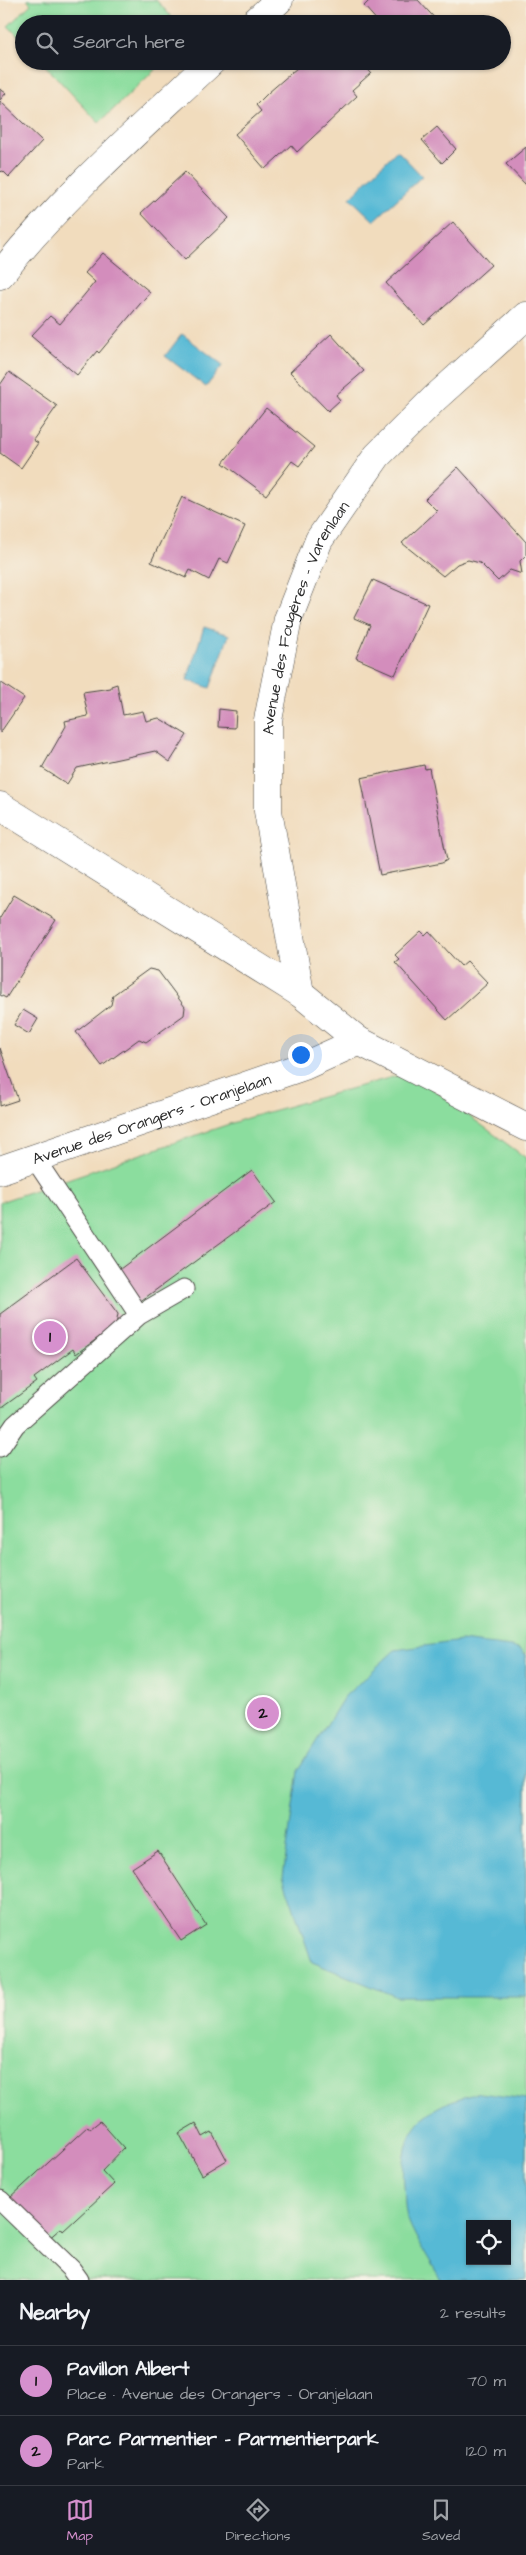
<!DOCTYPE html>
<meta charset="utf-8">
<style>
:root{--surface:#171b24;--page:#20242c;--text:#f1f3f6;--muted:#9ea1a6;--line:#363941;--accent:#d690ce}
body{margin:0;font-family:"Architects Daughter",sans-serif;background:var(--page);color:var(--text)}
.controls{position:absolute;right:15px;bottom:15px;display:grid;overflow:hidden;border-radius:0px;box-shadow:0 1px 4px #0004}
.controls button{width:45px;height:45px;display:grid;place-items:center;padding:0;border:0;border-bottom:1px solid var(--line);background:var(--surface);color:var(--text);font:25px sans-serif}
.you{position:absolute;left:300px;top:1054px;width:18px;height:18px;margin:-12px;border:4px solid #fff;border-radius:50%;background:#1a73e8;box-shadow:0 0 0 8px #1a73e833}
.badge{display:grid;place-items:center;width:32px;height:32px;border-radius:50%;background:var(--accent);color:#111;font-size:16px;font-weight:700}
.pin{position:absolute;translate:-50% -50%;border:2px solid #fff;box-shadow:0 1px 5px #0006}
.list{margin:0;padding:0;list-style:none}
h2{display:flex;justify-content:space-between;align-items:center;height:65px;margin:0;padding:0 20px;font-size:21px}
h2 small{font-size:16px;font-weight:400;color:var(--muted)}
.list li{display:grid;grid-template-columns:32px 1fr auto;gap:15px;align-items:center;box-sizing:border-box;height:70px;padding:0 20px;border-top:1px solid var(--line)}
.list b{display:block;font-size:19px;white-space:nowrap}
.list p{margin:0;font-size:16px;white-space:nowrap;color:var(--muted)}
.list em{font-size:16px;font-style:normal;color:var(--muted)}
.icon{flex:none;width:28px;height:28px;fill:none;stroke:currentColor;stroke-width:2;stroke-linecap:round;stroke-linejoin:round}
.map{position:relative;flex:none;width:526px;height:2280px;overflow:hidden}
.search{position:absolute;background:var(--surface);box-shadow:0 1px 4px #0004;left:15px;right:15px;top:15px;height:55px;display:flex;align-items:center;gap:12px;box-sizing:border-box;padding:0 18px;border-radius:28px;color:var(--muted);font-size:19px}
.sheet{height:205px;background:var(--surface)}
nav{display:flex;justify-content:space-around;align-items:center;box-sizing:border-box;height:70px;border-top:1px solid var(--line);background:var(--surface);font-size:14px;color:var(--muted)}
nav a{display:grid;justify-items:center;gap:2px}
nav .on{color:var(--accent)}
.map>svg:first-child{display:block}
</style>
<div class="map">
<svg width="526" height="2280" viewBox="0 0 526 2280">
<rect width="100%" height="100%" fill="#f7f3e8"/>
<filter id="ink" filterUnits="userSpaceOnUse"><feTurbulence type="fractalNoise" baseFrequency=".02" numOctaves="2"/><feDisplacementMap in="SourceGraphic" scale="10" xChannelSelector="R" yChannelSelector="G"/><feConvolveMatrix kernelMatrix="1 2 1 2 8 2 1 2 1" color-interpolation-filters="sRGB"/></filter>
<filter id="wash" filterUnits="userSpaceOnUse"><feTurbulence type="fractalNoise" baseFrequency=".0096" numOctaves="4" result="noise"/><feDisplacementMap in="SourceGraphic" scale="20" xChannelSelector="R" yChannelSelector="G"/><feGaussianBlur stdDeviation="1.12" result="paint"/><feColorMatrix in="noise" values="0 0 0 0 0 0 0 0 0 0 0 0 0 0 0 0 0 1.4 0 .05"/><feComposite in="paint" operator="in"/></filter>
<g filter="url(#wash)">
<rect width="100%" height="100%" fill="#f1dcbd"/>
<path fill="#8bdd9e" stroke="#5b8464" fill-rule="evenodd" d="M27,0h129l22,24h-154v18l-16,-16 23,-22z
M41,61h123l-65,62z
M410,1072l116,86v1122h-526v-1078l247,-84zM470,2224h37v37h-37z"/>
<path fill="#56b9d5" stroke="#407280" fill-rule="evenodd" d="M397,150l25,26 -48,45 -24,-23z
M182,334l41,31 -17,22 -41,-31z
M204,627l25,8 -19,53 -23,-8z
M461,1641l59,7 6,7v342h-129l-85,-35 -29,-85 15,-106 46,-74 51,-47z
M480,2093l46,6v181h-85c-11,-20 -25,-40 -33,-60 -4,-10 -3,-24 -4,-34 -5,-59 22,-82 76,-93zM470,2224h37v37h-37z"/>
<g id="blocks">
<path fill="#d38dbc" d="M370,0h48l22,24h-60l-16,-18z
M305,61h56l10,12 -19,17 5,6 -60,56 -6,-7 -26,24 -30,-35 26,-23 -5,-6 12,-12z
M0,89l6,4 -6,7z
M0,101l42,40 -33,36 -6,-6 -3,1z
M437,127l19,22 -14,14 -20,-23z
M526,147v38l-20,-21z
M185,172l44,46 -44,42 -44,-47z
M453,222l38,43 -67,60 -38,-42z
M103,253l47,39 -51,61 -2,-2 -20,24 -46,-39 19,-20 10,8 35,-42 -10,-9z
M331,334l33,37 -28,24 4,5 -12,11 -38,-39z
M9,372l48,34 -24,34 5,3 -17,25 -21,-15v-68z
M266,408l48,39 -15,19 -7,-5 -26,34 -43,-32z
M458,467l68,75v13l-6,6 2,13 -12,-4 -12,11 -18,-18 -12,-3 -11,4 -14,12 -41,-33 35,-32 -12,-12z
M182,497l63,29 -17,37 -9,-4 -10,21 -19,-10 -4,8 -35,-16z
M373,580l55,24 -33,71 -39,-17 14,-33 -16,-7z
M0,682l24,16 -24,35z
M117,684l6,31 20,-4 3,10 13,-3 28,17 -17,27 -15,-11 -78,17 -10,16 -25,-16 24,-42 -1,-5 23,-5 -5,-24 28,-4v-2z
M219,709l17,2 -1,17 -17,-1z
M424,765l1,4 4,-1 18,92 -5,3 -62,12 -19,-97z
M14,895l42,25 -50,78 -6,-3v-77z
M421,931l4,4 4,-4 32,35 6,-5 21,22 -41,37 -52,-58 4,-3 -4,-4z
M149,969l9,2 27,36 -1,8 -38,27 -7,-3 -37,27 -26,-34 35,-27 2,-10z
M23,1010l15,9 -9,15 -15,-9z
M0,1048l18,52 -18,6z
M252,1170l24,32 -138,101 -22,-31z
M76,1258l42,56 -2,11 -40,29 -3,-5 -39,29 3,4 -37,27v-95z
M158,1851l48,74 -25,16 -49,-73z
M100,2121l24,27 -22,23 12,13 -51,47 -2,-3 -14,12 -37,-42 78,-72 2,3z
M196,2123l7,14 9,-5 15,28 -25,15 -23,-42z"/>
</g>
</g>
<g filter="url(#ink)">
<use href="#blocks" fill-opacity="0" stroke="#494641" stroke-width="1"/>
<g fill="none" stroke-linecap="round" stroke-linejoin="round">
<g stroke="#494641" stroke-width="21">
<path id="lane" d="M139,1315l45,-26
M0,1447l15,-22 124,-110 -104,-156
M0,2200l71,69 8,11"/>
</g>
<g stroke="#494641" stroke-width="29">
<g id="street">
<path d="M253,24l26,-24"/>
<path d="M0,275c63,-79 139,-145 212,-214"/>
<path d="M0,806l300,187 59,48 167,86"/>
<path id="s1" d="M300,993l-32,-182v-91l20,-101 31,-79 58,-84 58,-58 91,-82"/>
<path id="s2" d="M0,1170l304,-104 55,-25"/>
</g>
</g>
<use href="#lane" stroke="#fff" stroke-width="19"/>
<use href="#street" stroke="#fff" stroke-width="28"/>
</g>
</g>
<g text-anchor="middle" stroke-width="5" stroke-linejoin="round" paint-order="stroke">
<g font-size="16" fill="#2b2b2b" stroke="#f7f3e8">
<text dy="6" stroke="none"><textPath href="#s1" startOffset="385">Avenue des Fougères - Varenlaan</textPath></text>
<text dy="6" stroke="none"><textPath href="#s2" startOffset="160">Avenue des Orangers - Oranjelaan</textPath></text>
</g>
</g>
</svg>
<div class="controls">
<button><svg class="icon" aria-label="locate" viewBox="0 0 24 24"><circle cx="12" cy="12" r="6"/><path d="M12 2v4M12 18v4M2 12h4M18 12h4"/></svg></button>
</div>
<div class="you"></div>
<div class="pin badge" style="left:50px;top:1337px">1</div>
<div class="pin badge" style="left:263px;top:1713px">2</div>
<div class="search"><svg class="icon" aria-label="search" viewBox="0 0 24 24"><circle cx="10" cy="10" r="6"/><path d="M15 15l6 6"/></svg>Search here</div>
</div>
<section class="sheet">
<h2>Nearby<small>2 results</small></h2>
<ul class="list">
<li><span class="badge">1</span><div><b>Pavillon Albert</b><p>Place · Avenue des Orangers - Oranjelaan</p></div><em>70 m</em></li>
<li><span class="badge">2</span><div><b>Parc Parmentier - Parmentierpark</b><p>Park</p></div><em>120 m</em></li>
</ul>
</section>
<nav>
<a class="on"><svg class="icon" aria-label="map" viewBox="0 0 24 24"><path d="M3 6l6-2 6 2 6-2v14l-6 2-6-2-6 2zM9 4v14M15 6v14"/></svg>Map</a>
<a><svg class="icon" aria-label="directions" viewBox="0 0 24 24"><path d="M12 3l9 9-9 9-9-9zM9 14v-3h6M13 9l2 2-2 2"/></svg>Directions</a>
<a><svg class="icon" aria-label="saved" viewBox="0 0 24 24"><path d="M7 4h10v16l-5-4-5 4z"/></svg>Saved</a>
</nav>
